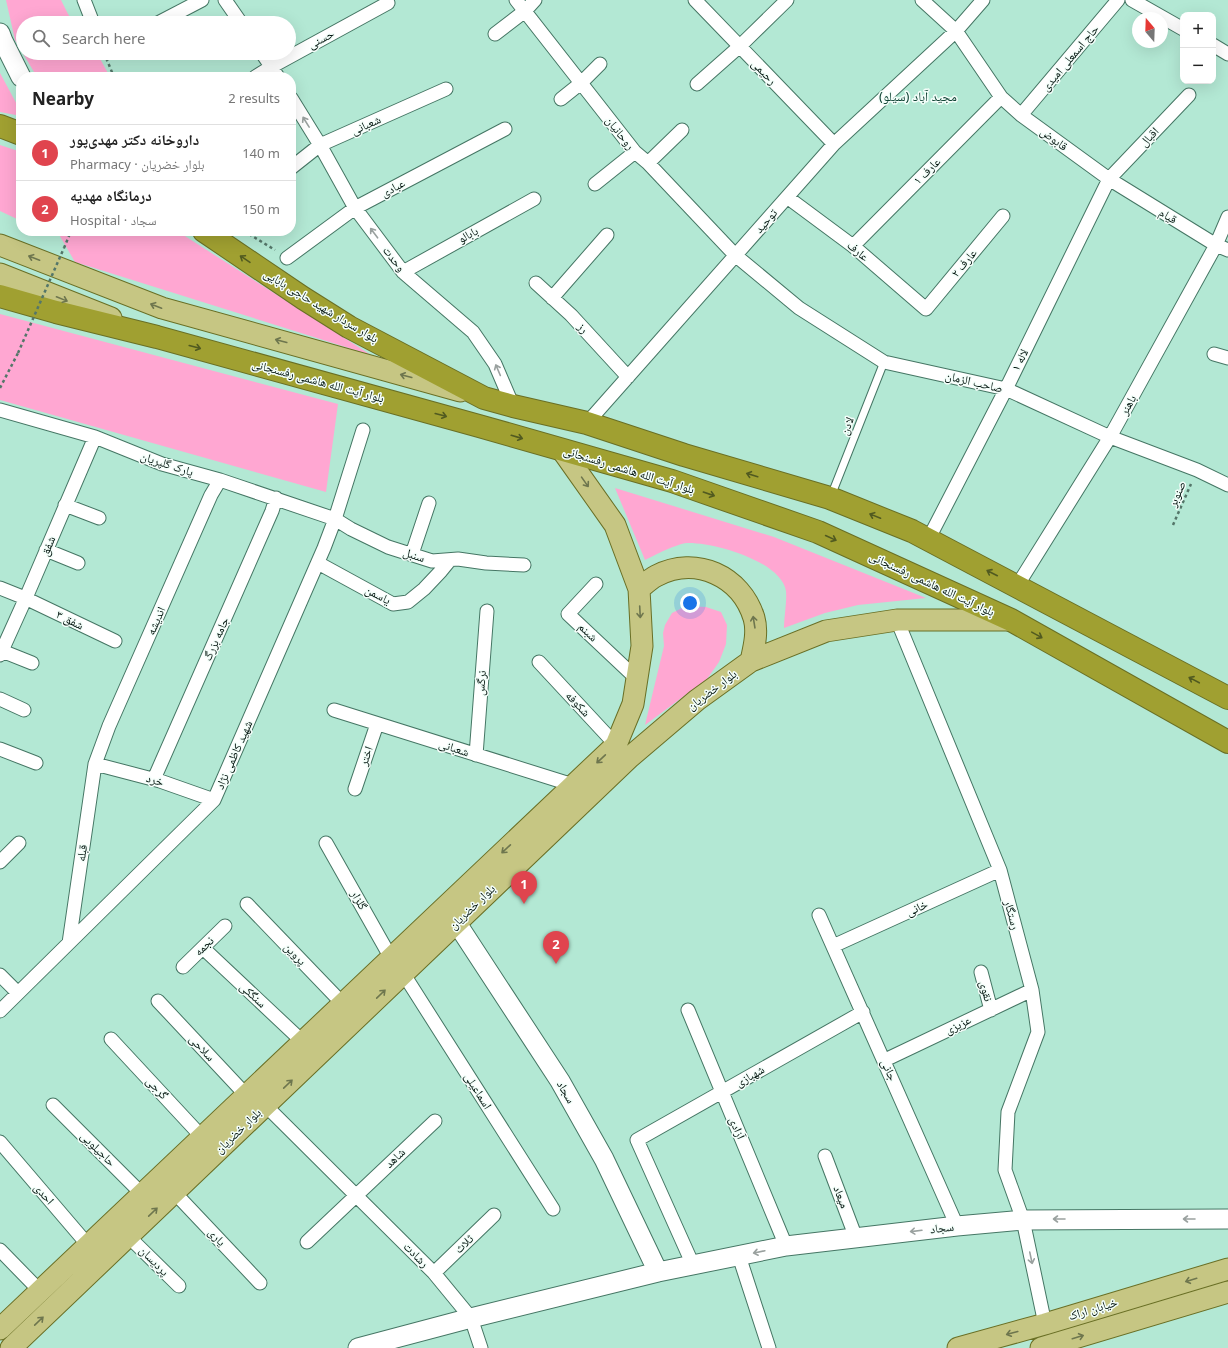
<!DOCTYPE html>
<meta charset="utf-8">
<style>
:root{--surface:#fff;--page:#f6f6f6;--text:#222;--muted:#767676;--line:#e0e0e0;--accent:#d93025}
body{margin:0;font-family:"Noto Sans","Noto Naskh Arabic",sans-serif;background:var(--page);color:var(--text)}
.controls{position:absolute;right:12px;top:12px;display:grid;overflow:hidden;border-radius:8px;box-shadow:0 4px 16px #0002}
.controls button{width:36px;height:36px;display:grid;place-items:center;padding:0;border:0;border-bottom:1px solid var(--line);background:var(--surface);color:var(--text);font:20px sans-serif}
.compass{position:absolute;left:1132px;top:12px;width:36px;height:36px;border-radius:50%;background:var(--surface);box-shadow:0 4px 16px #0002;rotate:341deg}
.you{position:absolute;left:690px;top:603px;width:14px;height:14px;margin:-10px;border:3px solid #fff;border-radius:50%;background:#1a73e8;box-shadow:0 0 0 6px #1a73e833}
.badge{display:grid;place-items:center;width:26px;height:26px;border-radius:50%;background:var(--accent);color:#fff;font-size:13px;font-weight:700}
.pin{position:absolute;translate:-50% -33px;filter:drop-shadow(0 1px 2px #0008)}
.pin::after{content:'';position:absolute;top:21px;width:14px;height:12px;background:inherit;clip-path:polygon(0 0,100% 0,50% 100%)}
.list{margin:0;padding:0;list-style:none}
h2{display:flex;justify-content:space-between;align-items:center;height:52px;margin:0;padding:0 16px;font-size:17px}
h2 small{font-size:13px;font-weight:400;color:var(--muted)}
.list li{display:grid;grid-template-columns:26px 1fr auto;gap:12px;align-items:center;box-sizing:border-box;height:56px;padding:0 16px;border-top:1px solid var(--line)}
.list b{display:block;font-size:15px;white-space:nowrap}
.list p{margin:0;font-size:13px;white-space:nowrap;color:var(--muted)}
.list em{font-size:13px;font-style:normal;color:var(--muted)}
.icon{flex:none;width:22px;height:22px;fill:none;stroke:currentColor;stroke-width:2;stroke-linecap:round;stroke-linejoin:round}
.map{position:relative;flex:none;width:1228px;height:1348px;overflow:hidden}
.search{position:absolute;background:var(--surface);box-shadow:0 4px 16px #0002;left:16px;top:16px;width:280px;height:44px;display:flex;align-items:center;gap:10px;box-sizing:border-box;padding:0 14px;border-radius:22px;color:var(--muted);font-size:15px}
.panel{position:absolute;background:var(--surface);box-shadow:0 4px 16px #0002;left:16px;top:72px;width:280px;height:164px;border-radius:16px}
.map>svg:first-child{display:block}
</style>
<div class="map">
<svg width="1228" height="1348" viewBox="0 0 1228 1348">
<rect width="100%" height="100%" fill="#b3e8d4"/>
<path fill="#ffa7d2" d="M6,0h55l7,14 6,9h-51v30h74l13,24h-73l-22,-37z
M0,73l21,39v4l-21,-4z
M0,145l21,7v67h-4l-17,-8z
M57,231h120l194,124 -296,-93z
M0,314l338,90 -12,88 -326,-92z
M615,488l159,49 152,61 -68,7 -33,8 -41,15c0,-11 3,-26 2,-37 -5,-30 -73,-49 -99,-48 -11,1 -32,12 -42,17z
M686,606l20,1 15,5 6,13 -1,19 -7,18 -12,17 -62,46 19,-79 -1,-13 2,-8 7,-12z"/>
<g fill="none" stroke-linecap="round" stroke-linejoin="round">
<g stroke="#457664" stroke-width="9">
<path id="lane" d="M831,496l53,-134"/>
</g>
<g stroke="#457664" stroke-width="15">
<path id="street" d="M84,0l9,23
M225,0l16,23
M516,0l119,152 13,11 87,92 64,53 85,54 122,27 104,48 87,33 31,15
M695,0l139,144
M922,0l34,31 45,66 20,18 88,64 107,66 12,5
M1132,0l51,29
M158,23l44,-23
M495,34l30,-23 10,-11
M1213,45l15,9
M262,53l16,24
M255,77l16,-10 117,-64
M697,84l43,-38 47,-46
M291,98l29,47 35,63 48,64 70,60 22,32 18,42
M561,99l20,-16 19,-19
M1021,115l97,-115
M648,163l34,-33
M291,168l29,-23 126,-56
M595,184l40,-32
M787,197l66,49 73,63 77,-93
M853,246l148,-149
M287,258l68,-50 150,-79
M403,272l131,-73
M536,283l35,32 57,62
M552,298l55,-63
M1214,354l14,4
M0,410l95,27 67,27 58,16 115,39 16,10 37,18 44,14 26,-2 28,4 38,2
M587,423l247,-279 122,-113 27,-31
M65,505l34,13
M928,540l78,-151 103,-210 80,-84
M46,550l32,13
M412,554l17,-51
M318,563l75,41 15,-2 16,-13 17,-18 9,-11
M596,584l-28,30 69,65
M1017,586l93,-149 106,-192 12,-28
M0,588l25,10 90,43
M897,620l103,250 32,120 6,42 -30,80 -3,58 18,50 22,104
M2,651l30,12
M0,655l28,-62 67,-156
M539,662l77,83
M0,699l24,11
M334,710l239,75
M0,749l36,14
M476,755l11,-144
M95,764l65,17 54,19
M154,779l118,-268 4,-13
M355,789l22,-65
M326,843l65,115
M0,862l19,-19
M247,904l96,100
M819,915l138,311
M69,943l26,-179 14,-38 102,-231 9,-15
M833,946l167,-76
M203,948l100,94
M183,967l42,-41
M981,972l10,38
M403,973l150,236
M0,975l18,18
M158,1001l88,94
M688,1010l98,236
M0,1011l214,-211 110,-252 11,-29 28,-89
M111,1039l91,98
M885,1060l147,-70
M53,1105l89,89
M265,1105l169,168 37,45 10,30
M0,1142l88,103
M825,1156l31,82
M174,1192l86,91
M128,1236l51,50
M307,1242l128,-121
M0,1250l40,41
M739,1256l30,92
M693,1265l-56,-125 226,-128
M434,1273l60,-58"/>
</g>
<g stroke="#457664" stroke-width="21">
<path id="secondary" d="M0,33l3,8 18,36
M456,922l104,159 44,78 54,113
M358,1348l113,-30 187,-46 128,-26 171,-20 66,-6 205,-1"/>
</g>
<g stroke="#696f25" stroke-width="23">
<path id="primary" d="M0,245l162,63 298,83
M0,274l111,44
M639,589c5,-4 11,-10 17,-13 40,-21 85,0 98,42 4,14 0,29 -3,43
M0,1329l616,-584 17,-41 9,-58 -3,-57 -24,-64 -53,-75
M11,1348l619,-591 67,-57 54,-39 75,-30 71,-11h114
M958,1348l87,-24 183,-55
M1041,1348l187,-56"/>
</g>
<g stroke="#696f25" stroke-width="24">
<path id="highway" d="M0,126l21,8
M204,231l99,67 46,29 135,71 29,8 74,17 97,32 146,43 82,33 316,167
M0,296l56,16 101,25 322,89 193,55 146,51 193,88 217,122"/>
</g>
<path stroke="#547669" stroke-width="2.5" stroke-dasharray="3 3" stroke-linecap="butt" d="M104,53l10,24
M244,231l31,19
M64,248l7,-17
M0,388l18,-35
M1173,525l18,-41"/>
<use href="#lane" stroke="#fff" stroke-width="7"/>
<use href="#street" stroke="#fff" stroke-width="13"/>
<use href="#secondary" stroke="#fff" stroke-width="19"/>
<use href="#primary" stroke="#c6c683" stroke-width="21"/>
<use href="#highway" stroke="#a0a031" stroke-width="22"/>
<path stroke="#547669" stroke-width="2.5" stroke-dasharray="3 3" stroke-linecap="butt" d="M18,353l46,-105"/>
</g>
<defs><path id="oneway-shaft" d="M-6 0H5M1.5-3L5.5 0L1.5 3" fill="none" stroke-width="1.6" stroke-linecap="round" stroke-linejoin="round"/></defs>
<g stroke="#9aa19f">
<use href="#oneway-shaft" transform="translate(306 122) rotate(-122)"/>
<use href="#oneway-shaft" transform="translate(374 233) rotate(-127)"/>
<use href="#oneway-shaft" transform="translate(498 370) rotate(-113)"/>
<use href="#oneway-shaft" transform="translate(1059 1219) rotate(180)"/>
<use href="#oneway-shaft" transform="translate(1189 1219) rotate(180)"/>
<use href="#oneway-shaft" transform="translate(916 1231) rotate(173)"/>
<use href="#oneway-shaft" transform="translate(759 1252) rotate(168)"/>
<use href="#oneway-shaft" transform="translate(1031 1258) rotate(78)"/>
</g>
<g stroke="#6e764e">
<use href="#oneway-shaft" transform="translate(34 258) rotate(-159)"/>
<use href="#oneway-shaft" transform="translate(62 299) rotate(22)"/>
<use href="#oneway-shaft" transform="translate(156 306) rotate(-159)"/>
<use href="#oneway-shaft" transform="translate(281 341) rotate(-165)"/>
<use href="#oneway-shaft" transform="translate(406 376) rotate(-165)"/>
<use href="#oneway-shaft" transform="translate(585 482) rotate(55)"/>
<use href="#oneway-shaft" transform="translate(640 612) rotate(87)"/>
<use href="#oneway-shaft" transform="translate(754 622) rotate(-99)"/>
<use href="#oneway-shaft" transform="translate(601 759) rotate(137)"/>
<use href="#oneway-shaft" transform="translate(506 849) rotate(137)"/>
<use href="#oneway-shaft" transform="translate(381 994) rotate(-44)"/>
<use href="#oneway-shaft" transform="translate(288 1084) rotate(-44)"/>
<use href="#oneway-shaft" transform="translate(153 1212) rotate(-44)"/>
<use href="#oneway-shaft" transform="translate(1191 1280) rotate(163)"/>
<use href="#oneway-shaft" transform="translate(39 1321) rotate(-44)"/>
<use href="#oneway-shaft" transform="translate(1012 1333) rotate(165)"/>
<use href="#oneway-shaft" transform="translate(1078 1337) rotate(-17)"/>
</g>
<g stroke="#515a20">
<use href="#oneway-shaft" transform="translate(245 259) rotate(-146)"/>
<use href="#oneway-shaft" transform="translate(195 347) rotate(15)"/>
<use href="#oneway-shaft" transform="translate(441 415) rotate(15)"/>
<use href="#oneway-shaft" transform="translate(517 437) rotate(16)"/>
<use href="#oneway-shaft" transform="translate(752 475) rotate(-163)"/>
<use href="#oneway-shaft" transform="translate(709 494) rotate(19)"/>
<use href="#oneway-shaft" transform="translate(875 516) rotate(-158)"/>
<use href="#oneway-shaft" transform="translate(831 538) rotate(25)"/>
<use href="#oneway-shaft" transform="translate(992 573) rotate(-153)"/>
<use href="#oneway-shaft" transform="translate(1037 635) rotate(29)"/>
<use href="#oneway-shaft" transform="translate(1194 680) rotate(-152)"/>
</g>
<g text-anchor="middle" stroke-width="3" stroke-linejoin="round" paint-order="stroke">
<g font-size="12" fill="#02140e" stroke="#f4fefa">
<text transform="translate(321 39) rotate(-28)" y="4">حسنی</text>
<text transform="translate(1070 58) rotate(-50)" y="4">حاج اسمعلی امیدی</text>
<text transform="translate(764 72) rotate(46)" y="4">رحیمی</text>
<text transform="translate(366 125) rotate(-24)" y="4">شعبانی</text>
<text transform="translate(620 133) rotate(52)" y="4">روحانیان</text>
<text transform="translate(1149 137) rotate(-46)" y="4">اقبال</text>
<text transform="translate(1054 139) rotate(36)" y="4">قابوض</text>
<text transform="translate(927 171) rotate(-45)" y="4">عارف ۱</text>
<text transform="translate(393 188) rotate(-28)" y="4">عبادی</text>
<text transform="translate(1168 216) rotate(31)" y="4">قیام</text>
<text transform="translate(766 221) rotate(-49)" y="4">توحید</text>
<text transform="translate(468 235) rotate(-29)" y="4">بابالو</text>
<text transform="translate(858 251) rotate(40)" y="4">عارف</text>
<text transform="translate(394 259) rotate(52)" y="4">وحدت</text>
<text transform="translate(964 263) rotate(-50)" y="4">عارف ۲</text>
<text transform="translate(321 306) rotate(31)" y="4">بلوار سردار شهید حاجی بابایی</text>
<text transform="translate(583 328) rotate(48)" y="4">رز</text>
<text transform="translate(1020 360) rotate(-64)" y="4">لاله ۱</text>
<text transform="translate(318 381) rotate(15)" y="4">بلوار آیت الله هاشمی رفسنجانی</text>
<text transform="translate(974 382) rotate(13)" y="4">صاحب الزمان</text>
<text transform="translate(1128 405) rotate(-61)" y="4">باهنر</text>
<text transform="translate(847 426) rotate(-68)" y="4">لادن</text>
<text transform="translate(167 464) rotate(18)" y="4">پارک گلپریان</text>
<text transform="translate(629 470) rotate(17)" y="4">بلوار آیت الله هاشمی رفسنجانی</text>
<text transform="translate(1177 494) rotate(-67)" y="4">صنوبر</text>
<text transform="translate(48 546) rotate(-67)" y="4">شفق</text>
<text transform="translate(414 555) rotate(19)" y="4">سنبل</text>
<text transform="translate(932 584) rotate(25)" y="4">بلوار آیت الله هاشمی رفسنجانی</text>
<text transform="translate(378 595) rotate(27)" y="4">یاسمن</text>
<text transform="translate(70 620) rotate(26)" y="4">شفق ۳</text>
<text transform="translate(156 621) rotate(-66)" y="4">اندیشه</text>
<text transform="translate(588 632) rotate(44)" y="4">شبنم</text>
<text transform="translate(216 639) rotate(-66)" y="4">جامه بزرگ</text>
<text transform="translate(481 683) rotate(-86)" y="4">نرگس</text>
<text transform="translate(712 690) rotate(-37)" y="4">بلوار خضریان</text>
<text transform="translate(578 704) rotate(47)" y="4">شکوفه</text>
<text transform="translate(454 748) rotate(18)" y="4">شعبانی</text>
<text transform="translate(234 755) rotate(-66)" y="4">شهید کاظمی نژاد</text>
<text transform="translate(366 756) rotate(-71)" y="4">اختر</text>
<text transform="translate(155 780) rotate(16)" y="4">خرد</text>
<text transform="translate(82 853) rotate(-82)" y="4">قبله</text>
<text transform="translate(359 900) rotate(60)" y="4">گلزار</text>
<text transform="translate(472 907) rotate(-44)" y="4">بلوار خضریان</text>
<text transform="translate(917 908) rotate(-25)" y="4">خانی</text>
<text transform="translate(1012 915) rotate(75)" y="4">رستگار</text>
<text transform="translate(204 946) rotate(-44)" y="4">نجمه</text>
<text transform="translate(295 954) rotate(46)" y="4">پروین</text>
<text transform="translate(986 991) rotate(75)" y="4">نقوی</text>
<text transform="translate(253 995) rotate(43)" y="4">سنگکی</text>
<text transform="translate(958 1025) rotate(-26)" y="4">عزیزی</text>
<text transform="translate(202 1048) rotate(47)" y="4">سلاحی</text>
<text transform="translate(889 1070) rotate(66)" y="4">جانی</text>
<text transform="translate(750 1076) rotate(-30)" y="4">شهبازی</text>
<text transform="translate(157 1088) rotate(47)" y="4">گرجی</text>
<text transform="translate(478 1091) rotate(58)" y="4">اسماعیلی</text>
<text transform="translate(566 1092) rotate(60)" y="4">سجاد</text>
<text transform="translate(737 1128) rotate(67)" y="4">آزادی</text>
<text transform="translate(238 1131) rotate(-44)" y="4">بلوار خضریان</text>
<text transform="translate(98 1149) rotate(45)" y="4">حاجیلویی</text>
<text transform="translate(395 1158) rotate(-43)" y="4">شاهد</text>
<text transform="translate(44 1194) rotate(49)" y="4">احدی</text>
<text transform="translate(841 1197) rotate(69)" y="4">میعاد</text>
<text transform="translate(942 1228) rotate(-7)" y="4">سجاد</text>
<text transform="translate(217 1237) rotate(47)" y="4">یاری</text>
<text transform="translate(464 1244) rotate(-44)" y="4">ثلاث</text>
<text transform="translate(416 1255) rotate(45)" y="4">رشادت</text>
<text transform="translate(154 1261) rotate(45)" y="4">پردیسان</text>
<text transform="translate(1093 1309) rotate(-17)" y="4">خیابان اراک</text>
</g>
<g font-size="13" fill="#104435" stroke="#f4fefa">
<text x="918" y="101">(مجید آباد (سیلو</text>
</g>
</g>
</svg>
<div class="controls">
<button>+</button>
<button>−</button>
</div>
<svg class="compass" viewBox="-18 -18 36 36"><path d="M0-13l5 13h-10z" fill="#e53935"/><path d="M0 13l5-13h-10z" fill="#767676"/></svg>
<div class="you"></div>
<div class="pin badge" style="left:524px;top:904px;background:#e0444e">1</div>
<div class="pin badge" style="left:556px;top:964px;background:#e0444e">2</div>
<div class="search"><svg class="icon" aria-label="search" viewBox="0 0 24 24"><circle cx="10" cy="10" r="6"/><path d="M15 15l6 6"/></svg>Search here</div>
<section class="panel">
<h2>Nearby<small>2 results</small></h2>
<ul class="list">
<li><span class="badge" style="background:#e0444e">1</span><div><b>داروخانه دکتر مهدی‌پور</b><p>Pharmacy · بلوار خضریان</p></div><em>140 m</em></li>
<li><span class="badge" style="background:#e0444e">2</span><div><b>درمانگاه مهدیه</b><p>Hospital · سجاد</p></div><em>150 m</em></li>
</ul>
</section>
</div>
